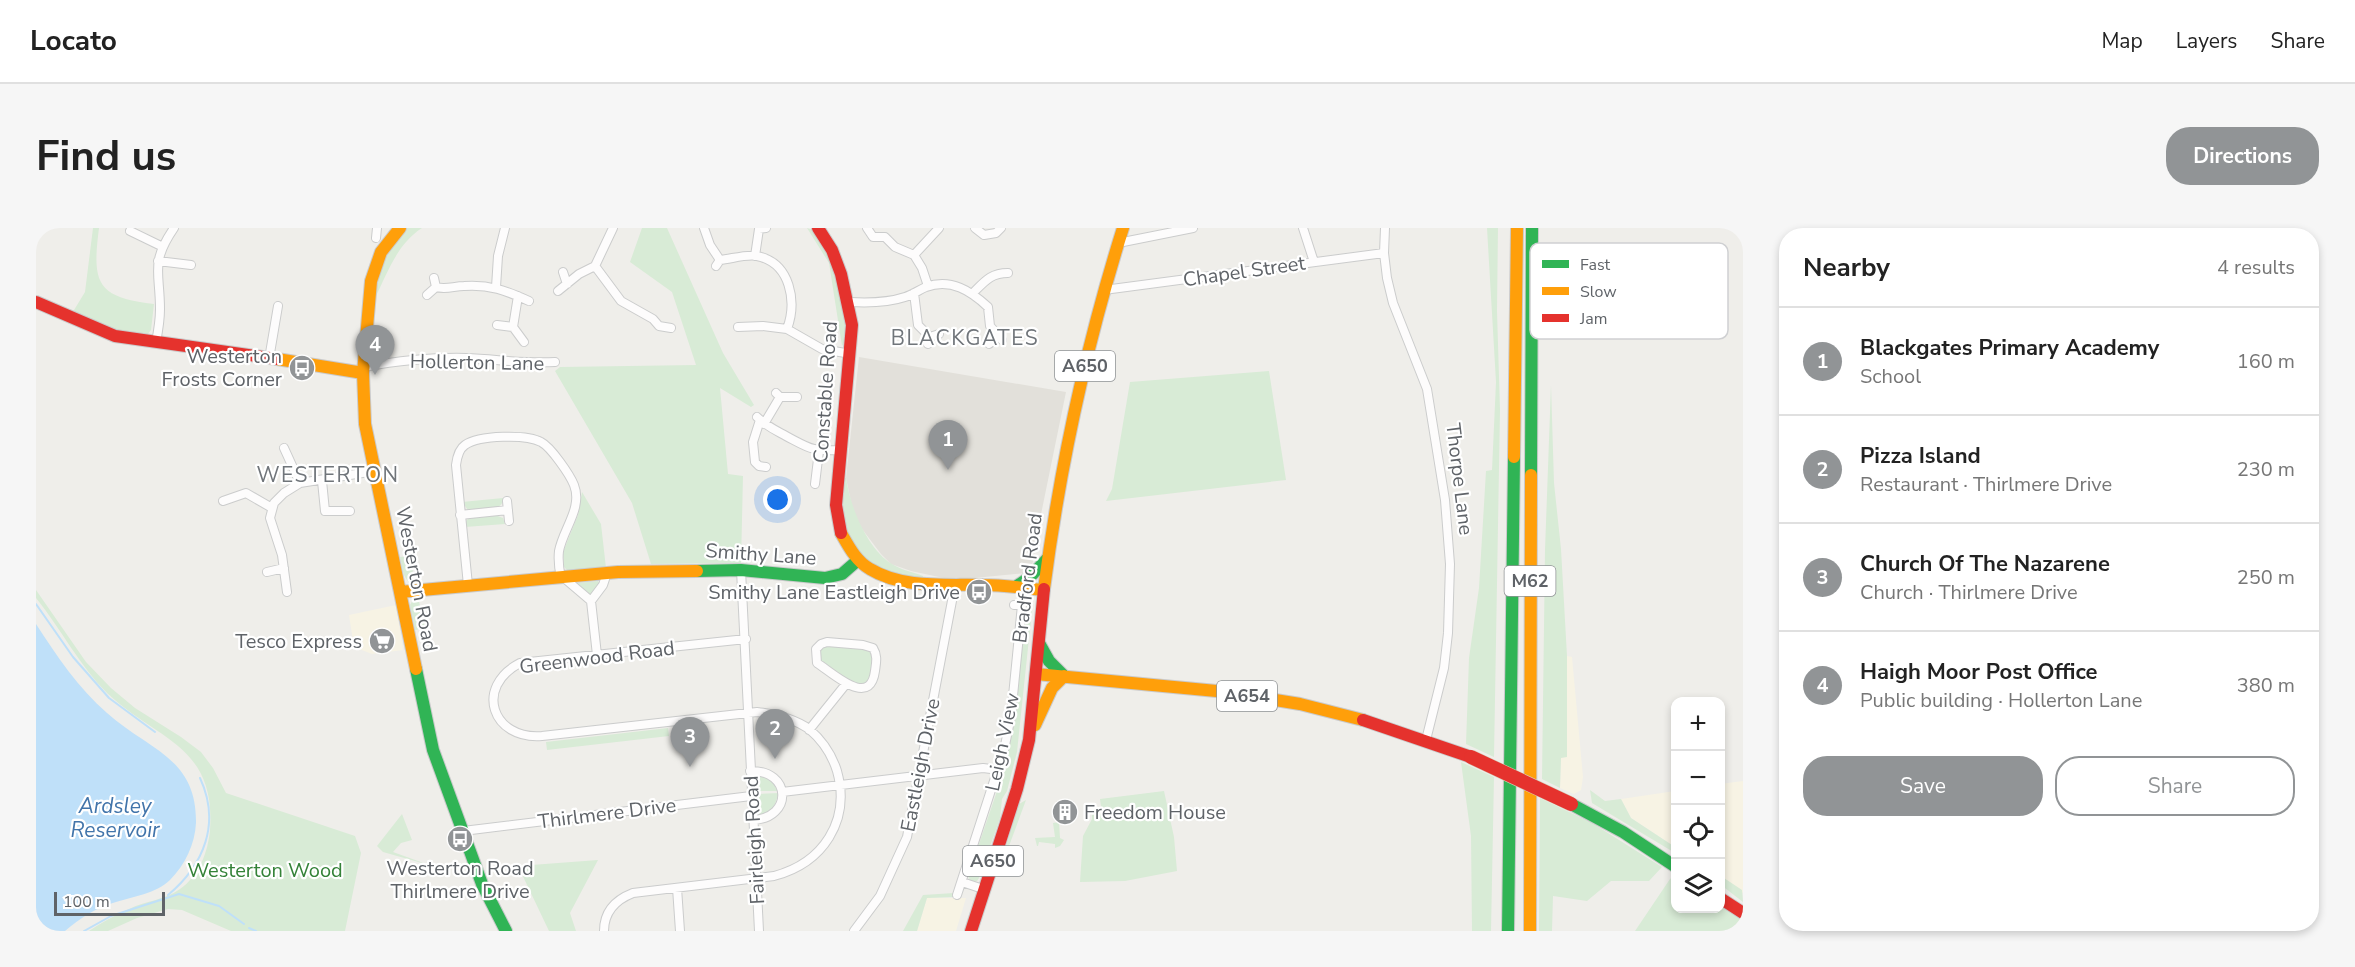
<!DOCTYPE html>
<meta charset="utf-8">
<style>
:root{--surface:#fff;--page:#f6f6f6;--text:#222;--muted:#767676;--line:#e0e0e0;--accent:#919496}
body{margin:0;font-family:"Nunito Sans",sans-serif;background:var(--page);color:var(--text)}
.controls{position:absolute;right:18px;bottom:18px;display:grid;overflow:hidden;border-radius:12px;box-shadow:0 3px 9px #0003}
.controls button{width:54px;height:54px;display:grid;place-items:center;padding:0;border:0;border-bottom:2px solid var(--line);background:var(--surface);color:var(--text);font:30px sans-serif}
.scale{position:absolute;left:18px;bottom:15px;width:111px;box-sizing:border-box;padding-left:6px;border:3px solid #5f6368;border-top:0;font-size:16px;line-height:21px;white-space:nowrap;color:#5f6368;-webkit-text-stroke:4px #fff;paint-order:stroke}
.you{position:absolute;left:742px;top:272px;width:21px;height:21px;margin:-15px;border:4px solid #fff;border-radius:50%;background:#1a73e8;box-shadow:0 0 0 9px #1a73e833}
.badge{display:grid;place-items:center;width:39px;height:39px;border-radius:50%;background:var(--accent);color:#fff;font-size:20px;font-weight:700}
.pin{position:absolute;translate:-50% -50px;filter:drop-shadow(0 2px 3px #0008)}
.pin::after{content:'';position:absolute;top:32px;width:21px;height:18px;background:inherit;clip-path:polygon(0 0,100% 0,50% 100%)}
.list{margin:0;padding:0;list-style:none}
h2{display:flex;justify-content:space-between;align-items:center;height:78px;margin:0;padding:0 24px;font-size:26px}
h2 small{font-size:20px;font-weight:400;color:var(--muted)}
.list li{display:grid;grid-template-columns:39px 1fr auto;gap:18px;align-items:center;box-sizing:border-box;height:108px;padding:0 24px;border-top:2px solid var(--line)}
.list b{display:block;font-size:22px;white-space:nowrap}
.list p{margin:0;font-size:20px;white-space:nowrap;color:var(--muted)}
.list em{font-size:20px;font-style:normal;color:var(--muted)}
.actions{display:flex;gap:12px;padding:18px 24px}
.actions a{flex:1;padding:14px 0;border:2px solid var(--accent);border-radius:24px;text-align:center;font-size:21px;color:var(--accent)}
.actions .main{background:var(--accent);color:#fff}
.icon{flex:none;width:33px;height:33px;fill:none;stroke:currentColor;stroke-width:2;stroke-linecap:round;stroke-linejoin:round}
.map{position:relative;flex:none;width:1707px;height:703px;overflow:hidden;border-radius:24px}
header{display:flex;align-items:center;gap:36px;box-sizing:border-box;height:84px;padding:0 30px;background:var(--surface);border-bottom:2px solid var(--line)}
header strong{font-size:28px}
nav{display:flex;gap:33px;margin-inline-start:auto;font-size:21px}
.intro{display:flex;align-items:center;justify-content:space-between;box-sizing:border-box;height:144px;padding:0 36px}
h1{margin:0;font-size:42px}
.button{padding:15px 27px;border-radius:24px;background:var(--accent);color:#fff;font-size:21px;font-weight:700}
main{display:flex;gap:36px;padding:0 36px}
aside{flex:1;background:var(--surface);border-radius:24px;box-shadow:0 3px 9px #0003}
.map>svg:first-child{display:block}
</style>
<header>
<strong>Locato</strong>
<nav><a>Map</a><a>Layers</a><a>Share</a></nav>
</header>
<div class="intro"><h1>Find us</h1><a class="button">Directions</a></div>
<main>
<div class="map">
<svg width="1707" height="703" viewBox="0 0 1707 703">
<rect width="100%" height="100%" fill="#efeeea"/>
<path fill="#f7f3e4" d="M360,377l7,45 -31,4 -18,-7 -5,-32z
M1531,428l5,1 11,120 -2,13 -7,4 -14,-6 1,-31h6z
M1707,553v112l-22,-17 -1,-92z
M1639,563v56l-44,-29 -10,-19z
M891,670h39l-10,33h-39z"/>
<path fill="#e2e0da" d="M823,129l207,35 -29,142 -4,28 -7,11 -73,7 -42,-9 -20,-7 -10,-10 -22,-29 -7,-18 -6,-29z"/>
<path fill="#d8ebd6" d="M57,0h6c-7,55 -3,69 55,76l-3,26 -4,5 -30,-3 -46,-17 14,-23z
M371,0h15c-25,16 -34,44 -47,70 4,-28 11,-50 32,-70z
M606,0h25l56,125 31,52 -3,2 -31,-19 8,86 15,2 -2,87 -90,1 -19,-61 -77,-132 5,-4 136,-2 -24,-73 -42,-30z
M771,0l6,2c10,14 20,29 25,46 6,14 13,58 4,70l-13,-83z
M1451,0h11l-1,83 3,99 -6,347 -28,-13 3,-86 10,-70 7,-117 6,-1 4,-88z
M1233,143l17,109 -180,21 6,-12 18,-107z
M1515,157l3,98 7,66 6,107v101l-6,1 -1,30 -18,-9 3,-229z
M807,250h3c4,28 21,71 46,86 9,6 21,8 31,12v3l-33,-4 -26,-16 -16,-20 -8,-26z
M546,264l19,32 5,44 -38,3 -4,-4 -1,-15 15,-37z
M467,270v4l-5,6 -30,2 -6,-8z
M459,287l8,3 2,6 -40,3v-5l5,-5z
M374,328l5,28c-13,-2 -12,-16 -15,-27z
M562,353l2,3 -10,12 -14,-11v-2z
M0,362l50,72 25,26 24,20 46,29 20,15 12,16 13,25 129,43 6,17 -16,78h-114l-49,-21 -14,-1 -31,9 -29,13h-19c12,-8 26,-16 40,-22 16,-8 36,-9 51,-20 19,-13 28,-37 30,-59 6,-85 -52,-89 -103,-137 -28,-28 -46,-64 -71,-95z
M382,369l7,31 -10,2 -5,-25 4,-7z
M994,373l2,9 -15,142 -10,39 -5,8 -2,19 -21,60 -2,3 -6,1 -3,-6 28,-82 14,-52 14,-137z
M787,417l46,5 4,6 -3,23 -8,7 -11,-4 -31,-20 -3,-9z
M632,500l1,8 -122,14 -1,-8z
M1425,534l33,15 -3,154h-19l-1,-95z
M723,547l12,5 7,11h-20l-1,-13z
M1554,562l15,11 16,-2 10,19 44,29v6l-83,-50z
M1128,563l10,46 3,34 -52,10 -45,1 3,-46 9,-17v-4l10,-1 -2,-15z
M743,565l-6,16 -11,7 -3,-2 -1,-20z
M1504,570l52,25 70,44 -13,14h-38l-24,20 -34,-5 -1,35h-13z
M990,572l-27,73 -1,-1 21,-68z
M366,586l10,26 -11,3 -8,9 36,13 -46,-13 -6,-6z
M1023,594l1,16 4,2 -4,6 -5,2v-4l-16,-2 -1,4h-1l-2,-8 20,-1 -2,-14z
M562,632l-28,53 6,18h-27l-31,-65z
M1639,647l1,33h44l1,-4 22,17v10h-108l35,-52z
M1685,648l21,14 1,12 -22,-17z
M918,665l-1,4 -26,1 -10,33h-14l20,-36z"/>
<path fill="#bfe0f9" d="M0,396c20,31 43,65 71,89 41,37 90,44 89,110 -1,21 -11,42 -26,57 -15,14 -35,16 -54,22 -19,5 -36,16 -51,29h-29z"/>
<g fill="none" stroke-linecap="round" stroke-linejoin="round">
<path stroke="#bfe0f9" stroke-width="2" d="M0,376l37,53 36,41 46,34
M132,667c36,-30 53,-72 32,-117
M213,700l7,3
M48,703l27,-15 68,-22 40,12 25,18"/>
<g stroke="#cbcccc" stroke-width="10">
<path id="street" d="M668,0l6,17 10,15
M831,0l6,9h12l10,10 19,8
M939,0l9,7 12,-2 5,-5
M1267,0l11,34
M1349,0l-1,25 3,25 6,25 34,86 18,111 5,64 -2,69 -4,35 -18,72
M94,3l31,15
M340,10l1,-10
M1082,15l75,-15
M719,28l4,-27 7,-1
M122,33l33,4
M559,38l26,35 32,18 6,7 12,2
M680,38l4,-6c11,-1 26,-6 37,-4 34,7 40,46 30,73
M527,44l4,12
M892,58l-6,-18 -8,-13 25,-27
M400,59c10,3 18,-1 28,-1 25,-2 43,5 65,15
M460,59l2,-31 7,-28
M1068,62l280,-37
M522,63l21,-17 16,-8 18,-38
M878,65l4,32 12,12
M937,65c12,-12 18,-20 35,-20
M391,67l9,-8 -2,-9
M814,74c18,1 37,1 55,-5 7,-2 14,-7 21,-10 25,-9 45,4 62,20l2,19 9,10
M461,97l16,2 11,15
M477,99l5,-31
M702,99l25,-1 24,3 35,20 29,5
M120,114c2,-10 4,-22 4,-33 0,-37 -10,-46 14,-81
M892,116l2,-7 9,-3
M953,116l10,-8 3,4
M233,131l9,-53
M327,139c35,-6 68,-10 103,-9 30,1 59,6 89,4
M740,165l4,4h17
M721,189c9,9 18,13 29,19 25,13 24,15 55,14
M724,192l-7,22 2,20 4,4 7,1
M728,196l16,-27
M248,220l16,35
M286,253l3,30h25
M779,256l4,-33
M187,273l23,-8 26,15
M471,273l2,20
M424,287l48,-5
M705,342l18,361
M231,344l17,-4
M528,350l27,23 12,-16 4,-12
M432,357l-12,-120c1,-8 3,-16 9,-20 14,-10 62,-11 76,-3 10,5 29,33 33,43 9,23 -11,44 -15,66 -1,9 0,18 2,27
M251,364l-5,-37 -12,-37 4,-15 10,-10 16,-10 75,-12
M555,373l6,54
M791,414l36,3 10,3c5,8 3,15 2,23 -5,38 -42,2 -58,-8l-1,-14 5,-5z
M773,502l37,-46
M714,543c42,-1 43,47 3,49
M746,564l201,-24 16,2
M427,603l288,-35
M926,654l21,7
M641,660l3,43
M921,667l47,-145 7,-34 11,-111h-8
M568,703c0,-19 11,-31 29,-38l141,-17c49,-13 77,-55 63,-105 -5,-16 -15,-31 -28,-42 -16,-11 -34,-15 -52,-17l-215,24c-50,4 -68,-49 -22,-73l226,-24
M818,703l26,-35 27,-59 48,-252"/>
</g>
<g stroke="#cacacb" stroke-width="14">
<path id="fast" d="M1495,247l1,-247
M661,343l44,-1 84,8 17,-4 16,-14
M981,358l13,-9 17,-18
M1003,415l10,18 15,15
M380,441l17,81 49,134 24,47
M1535,576l52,28 53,35
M1472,703l6,-474"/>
</g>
<g stroke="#cacacb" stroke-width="14">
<path id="slow" d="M364,0l-19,24 -10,29 -8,92 2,51 51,245
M241,131l86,14
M1478,229l3,-229
M805,305c8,14 15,28 29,36 33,20 75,15 113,16 20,0 40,3 60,5
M1008,361c16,-123 42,-243 79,-361
M364,364l218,-20 79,-1
M1000,446l191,18 73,12 63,16
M999,497l17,-37 12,-12
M1494,703l1,-456"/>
</g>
<g stroke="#cacacb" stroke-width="14">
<path id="jam" d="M782,0l14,22 9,24 11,51 -16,180 5,28
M0,74l79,34 162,23
M1327,492l108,37
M1684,670l23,15
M935,703l46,-142 12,-49 15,-151"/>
</g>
<use href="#street" stroke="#fdfcfc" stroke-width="8"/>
<use href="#fast" stroke="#30b455" stroke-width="12"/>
<use href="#slow" stroke="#ff9f0a" stroke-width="12"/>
<use href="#jam" stroke="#e5322d" stroke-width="12"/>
<g stroke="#d7ceb8" stroke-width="15" stroke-linecap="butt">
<path id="jam-bridge" d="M1435,529l100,47"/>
</g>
<use href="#jam-bridge" stroke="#e5322d" stroke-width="14"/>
</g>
<defs>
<g id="bus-disc" transform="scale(1.35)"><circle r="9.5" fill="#919496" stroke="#fff"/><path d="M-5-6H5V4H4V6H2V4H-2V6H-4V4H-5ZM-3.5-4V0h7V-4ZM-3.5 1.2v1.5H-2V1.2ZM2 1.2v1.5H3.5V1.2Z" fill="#fff"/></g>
<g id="supermarket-disc" transform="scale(1.35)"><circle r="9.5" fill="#919496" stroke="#fff"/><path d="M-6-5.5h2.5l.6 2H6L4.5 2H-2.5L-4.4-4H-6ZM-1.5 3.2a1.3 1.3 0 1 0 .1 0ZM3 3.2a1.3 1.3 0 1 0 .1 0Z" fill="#fff"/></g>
<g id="building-disc" transform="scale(1.35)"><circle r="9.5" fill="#919496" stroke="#fff"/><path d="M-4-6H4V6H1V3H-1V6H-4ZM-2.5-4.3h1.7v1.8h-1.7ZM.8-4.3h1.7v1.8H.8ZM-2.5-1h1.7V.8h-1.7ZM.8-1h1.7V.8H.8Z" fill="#fff"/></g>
</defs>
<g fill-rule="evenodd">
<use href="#bus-disc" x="266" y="140"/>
<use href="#bus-disc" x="943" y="364"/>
<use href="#supermarket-disc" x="346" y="413"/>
<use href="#building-disc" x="1029" y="584"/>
<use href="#bus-disc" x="424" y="611"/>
</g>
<g text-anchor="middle" stroke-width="4.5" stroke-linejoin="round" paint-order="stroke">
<g fill="#fff" stroke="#8f9295" stroke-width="1.5">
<rect x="1019" y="123" width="60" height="30" rx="4.5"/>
<rect x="1468.5" y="338" width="51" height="30" rx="4.5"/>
<rect x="1181" y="453" width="60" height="30" rx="4.5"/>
<rect x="927" y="618" width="60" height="30" rx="4.5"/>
</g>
<g font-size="18" font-weight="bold" fill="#5f6368">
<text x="1049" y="144">A650</text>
<text x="1494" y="359">M62</text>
<text x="1211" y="474">A654</text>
<text x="957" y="639">A650</text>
</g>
<g font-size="20" fill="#5f6368" stroke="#fff">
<text transform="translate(1208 43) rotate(-8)" y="7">Chapel Street</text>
<text transform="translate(441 134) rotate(1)" y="7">Hollerton Lane</text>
<text transform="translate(789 164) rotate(-86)" y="7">Constable Road</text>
<text transform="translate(1424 251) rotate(83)" y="7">Thorpe Lane</text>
<text transform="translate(725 326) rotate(4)" y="7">Smithy Lane</text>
<text transform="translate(991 350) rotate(-83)" y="7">Bradford Road</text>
<text transform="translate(381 351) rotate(79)" y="7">Westerton Road</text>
<text transform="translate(561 429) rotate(-7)" y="7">Greenwood Road</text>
<text transform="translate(966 514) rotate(-78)" y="7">Leigh View</text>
<text transform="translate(884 537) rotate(-79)" y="7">Eastleigh Drive</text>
<text transform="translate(571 585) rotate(-7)" y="7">Thirlmere Drive</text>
<text transform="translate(718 612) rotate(-93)" y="7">Fairleigh Road</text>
</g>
<g font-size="20" fill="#5f6368" stroke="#fff" text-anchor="end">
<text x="246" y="135">Westerton<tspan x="246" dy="23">Frosts Corner</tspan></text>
<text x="924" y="371">Smithy Lane Eastleigh Drive</text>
<text x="326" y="420">Tesco Express</text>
<text x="1048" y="591" text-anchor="start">Freedom House</text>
<text x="424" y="647" text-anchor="middle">Westerton Road<tspan x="424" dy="23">Thirlmere Drive</tspan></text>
</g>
<g font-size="20" fill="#348238" stroke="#fff">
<text x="229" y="649">Westerton Wood</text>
</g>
<g font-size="21" letter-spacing="1.5" fill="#70757a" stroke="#fff">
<text x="929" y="117">BLACKGATES</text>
<text x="292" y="254">WESTERTON</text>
</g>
<g font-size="21" font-style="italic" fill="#4174aa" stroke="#fff">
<text x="79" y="585">Ardsley<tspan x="79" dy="24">Reservoir</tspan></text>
</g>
</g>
<rect x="1494" y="15" width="198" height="96" rx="9" fill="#fff" stroke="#cfd0d2" stroke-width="1.5"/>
<rect x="1506" y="32" width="27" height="8" fill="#30b455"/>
<rect x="1506" y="59" width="27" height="8" fill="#ff9f0a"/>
<rect x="1506" y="86" width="27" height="8" fill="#e5322d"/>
<g font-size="16" fill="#5f6368">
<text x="1544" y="42">Fast</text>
<text x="1544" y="69">Slow</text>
<text x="1544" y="96">Jam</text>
</g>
</svg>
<div class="controls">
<button>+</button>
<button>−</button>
<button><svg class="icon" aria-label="locate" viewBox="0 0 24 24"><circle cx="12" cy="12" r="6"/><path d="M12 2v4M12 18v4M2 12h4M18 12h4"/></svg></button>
<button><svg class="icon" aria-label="layers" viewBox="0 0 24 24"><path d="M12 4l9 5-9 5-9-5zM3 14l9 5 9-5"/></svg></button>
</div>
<div class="scale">100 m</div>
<div class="you"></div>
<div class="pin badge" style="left:912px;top:242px">1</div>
<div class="pin badge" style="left:739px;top:531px">2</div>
<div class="pin badge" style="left:654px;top:539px">3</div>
<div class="pin badge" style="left:339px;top:147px">4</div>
</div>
<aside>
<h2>Nearby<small>4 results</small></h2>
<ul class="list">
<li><span class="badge">1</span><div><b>Blackgates Primary Academy</b><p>School</p></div><em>160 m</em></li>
<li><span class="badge">2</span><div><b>Pizza Island</b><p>Restaurant · Thirlmere Drive</p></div><em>230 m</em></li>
<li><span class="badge">3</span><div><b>Church Of The Nazarene</b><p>Church · Thirlmere Drive</p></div><em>250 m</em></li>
<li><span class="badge">4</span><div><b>Haigh Moor Post Office</b><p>Public building · Hollerton Lane</p></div><em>380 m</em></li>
</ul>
<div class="actions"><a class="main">Save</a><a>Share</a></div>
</aside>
</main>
